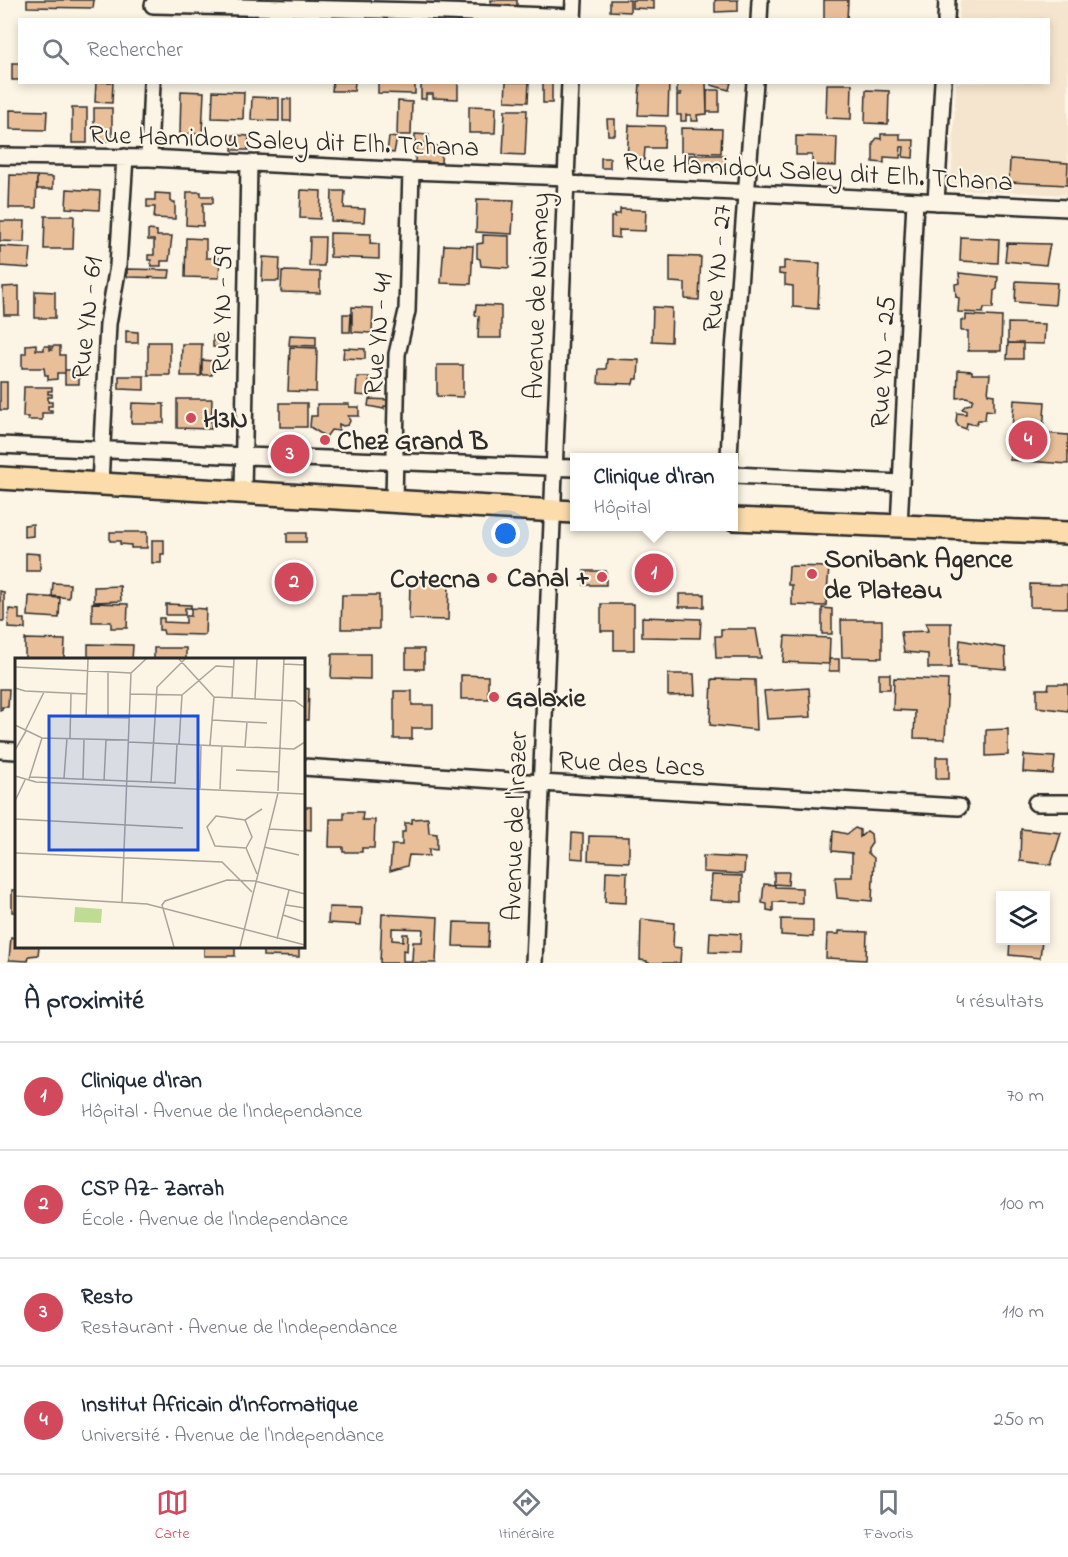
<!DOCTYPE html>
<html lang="fr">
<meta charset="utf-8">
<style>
:root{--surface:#fff;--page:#f2f2f3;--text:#1f2937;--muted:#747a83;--line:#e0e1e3;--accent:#d1495b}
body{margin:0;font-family:"Indie Flower",sans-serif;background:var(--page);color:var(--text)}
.controls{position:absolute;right:18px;bottom:18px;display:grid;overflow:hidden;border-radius:0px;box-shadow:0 3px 9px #0003}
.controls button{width:54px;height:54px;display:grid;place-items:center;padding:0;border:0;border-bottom:2px solid var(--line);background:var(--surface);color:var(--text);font:30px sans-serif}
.you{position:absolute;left:506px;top:534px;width:21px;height:21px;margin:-15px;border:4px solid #fff;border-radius:50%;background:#1a73e8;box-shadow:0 0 0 9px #1a73e833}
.badge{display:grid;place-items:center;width:39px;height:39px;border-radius:50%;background:var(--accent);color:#fff;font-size:20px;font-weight:700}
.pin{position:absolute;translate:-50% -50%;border:3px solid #fff;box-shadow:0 2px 6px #0006}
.popup{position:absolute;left:570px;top:453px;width:168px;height:78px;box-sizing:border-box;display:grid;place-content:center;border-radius:0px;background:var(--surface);filter:drop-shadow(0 2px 4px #0005);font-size:20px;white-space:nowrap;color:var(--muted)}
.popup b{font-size:22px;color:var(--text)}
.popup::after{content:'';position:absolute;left:50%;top:100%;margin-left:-12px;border:12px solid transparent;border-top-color:var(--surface)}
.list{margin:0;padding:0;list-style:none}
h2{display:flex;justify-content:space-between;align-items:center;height:78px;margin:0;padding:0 24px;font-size:26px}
h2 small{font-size:20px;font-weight:400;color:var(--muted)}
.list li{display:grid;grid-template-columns:39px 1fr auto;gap:18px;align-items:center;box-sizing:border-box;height:108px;padding:0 24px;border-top:2px solid var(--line)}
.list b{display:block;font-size:22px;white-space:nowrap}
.list p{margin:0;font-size:20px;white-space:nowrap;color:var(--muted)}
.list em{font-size:20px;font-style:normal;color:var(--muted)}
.icon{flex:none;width:33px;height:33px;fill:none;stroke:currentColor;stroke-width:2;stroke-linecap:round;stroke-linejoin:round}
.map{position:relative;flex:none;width:1068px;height:963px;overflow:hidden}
.search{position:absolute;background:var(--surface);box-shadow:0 3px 9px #0003;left:18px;right:18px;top:18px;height:66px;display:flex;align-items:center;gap:15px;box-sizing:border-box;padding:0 21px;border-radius:0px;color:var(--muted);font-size:22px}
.sheet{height:510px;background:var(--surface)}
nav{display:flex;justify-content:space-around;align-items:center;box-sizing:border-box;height:84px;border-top:2px solid var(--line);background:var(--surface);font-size:16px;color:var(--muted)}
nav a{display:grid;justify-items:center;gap:3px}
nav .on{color:var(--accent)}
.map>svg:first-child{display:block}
</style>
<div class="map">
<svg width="1068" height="963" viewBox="0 0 1068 963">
<rect width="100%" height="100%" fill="#fcf5e5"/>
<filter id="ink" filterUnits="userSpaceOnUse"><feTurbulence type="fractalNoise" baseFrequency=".0167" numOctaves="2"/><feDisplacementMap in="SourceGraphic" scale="12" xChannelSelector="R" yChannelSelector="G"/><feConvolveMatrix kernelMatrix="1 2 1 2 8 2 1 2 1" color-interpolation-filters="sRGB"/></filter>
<g filter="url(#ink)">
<path fill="#f6e5ce" d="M960,0h108v195l-117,-6 5,-106 92,-1v-62l-89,-1z"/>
<path fill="#e9bf99" stroke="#2b2b2b" stroke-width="1.5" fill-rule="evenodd" d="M27,0h67l-1,8 -66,-1z
M491,0h26v8l-26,-1z
M610,0h20v12l-20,-1z
M632,0h22v9l-22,-1z
M715,0h23v11l-23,1z
M824,0h24l-1,20h-23z
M12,63h8v17h-8z
M96,82h17l-1,21 -17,-1z
M333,82h22l-1,9h-22z
M378,82h37v12l-37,-1z
M421,82h37v17l-25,-1v-4h-7v5h-5z
M506,82h23l-1,20 -23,-1z
M543,82h9v21h-9z
M640,82h29l-1,34 -30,-1z
M706,82l1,32 -10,1 1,6h-7v-6h-5v6h-5v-6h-4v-20h4v-2h-4v-10z
M711,82h20l-2,8 -18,-5z
M827,84h25l-1,35 -25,-1z
M707,90h12v22h-12z
M866,90l23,1 -1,33 -23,-1z
M181,91l23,1 -2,42h-22z
M213,91l31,1 -1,27 -31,-1z
M252,97l27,1v23l-28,-1z
M283,99h8v22h-8z
M398,101l14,1 -1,33h-14z
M469,106l27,1 -1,26h-26z
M72,108h15v35h-15z
M94,108h18v33h-18z
M10,110l37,1 -1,19 -36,-1z
M505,110h22l-2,45 -22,-1z
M607,119h8v16h-7z
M629,125l36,1 -1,22h-19l-1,12h-17z
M681,128l41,1 -1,24 -40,-1z
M415,134l14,1 -1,8h-13z
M881,134h19v6h14l-1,18 -10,-1 1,-10h-3l-1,11 -16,-1v6l-11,-1v-19l4,-5 4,1z
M233,135l16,1 -1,14h-16z
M796,136l41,1 -1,29 -24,-1v-10h-16z
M389,137l8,1 -3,15 -7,-1z
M416,146h26l-1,17 -26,-1z
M689,155h36l-1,12h-35z
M601,158h9v10h-9z
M1010,159l58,4 -1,22 -58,-3z
M10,175l27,1 -1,32h-27z
M37,176l16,1v12h-16z
M67,189l33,2 -1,19 -33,-2z
M301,190l20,1 -1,28 -20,-1z
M332,191h13l-1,17 21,1 -1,13 -33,-1z
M187,192h14v4h12v7h-10v23l-17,-1z
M155,193l16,1v8h4v17l-21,-1 1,-11h-8v-7h8z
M477,199l37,1 -2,34 -36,-2z
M620,209l26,1 -1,21 -26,-1v8l-8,-1v-20h4v-3h5z
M45,216h29l-1,33h-29z
M0,221h25l-1,21 -24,-1z
M148,230l9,1v5h15l-3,25h-8v5h-10v-6h-3v-5h6v-15h-6z
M330,233l41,1 -1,9 9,1v15l-49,-2z
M483,235l26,1v32l-28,-2 -1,-7 -3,-1v-14l6,-1z
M310,237h15l-1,29h-15z
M961,237l38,2 -1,24 -38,-2z
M186,238l20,1v19h14l-1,20 -34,-1z
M1007,243l43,1 -4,21 -41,-4z
M444,245l29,1 -2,38 -30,-1z
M0,246l31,2 -2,20 -29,-2z
M670,256l31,1 -2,43 -14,-1v-16l-15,-1z
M263,257l17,1 -1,23h-17z
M784,261l36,2 -2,46 -25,-2v-21l-8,-1v-10l-6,-1v-5h5z
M127,269l43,1 -1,8 -42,-1z
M282,271l38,1v21l-39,-1z
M959,273l39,4 -1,12 -3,2 -1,17h-9l-1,5 -25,-1 1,-14 -3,-1 -1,-13 5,-1z
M1016,281l41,2 -2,22 -40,-3z
M19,286v29h-15l-1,-28z
M35,291l20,1v26h-20z
M476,305l25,1v32h-23l1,-22 -4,-1z
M352,307l21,1 -1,25 -20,-1z
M653,307l19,1 -1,34 -19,-1z
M343,314h8l-1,18h-7z
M966,315l36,2 -1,34h-33v-20h-7v-11h5z
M1008,323l37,1 -1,20 -36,-1z
M126,331l12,1v11h-12z
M290,335l26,1v10l-27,-1z
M213,336l16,1 -1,11 -15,-1z
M148,342h22v33h-22z
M1008,343h15v16h-16z
M36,344v6h8v-4h6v4h2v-4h8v9h5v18h-8v6l-9,1v-5h-3l-1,-7h-22v-14l4,-1v-8z
M182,344h20l-1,32h-20z
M290,347l27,1 -1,44 -28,-1z
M344,348l21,1v10l-22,-1z
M607,359l32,1 -1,19h-4l-1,5 -35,-1 1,-14h7z
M202,360l10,1v14h-10z
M437,365h26v32l-26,-1z
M65,370h14v14h-14z
M958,370l14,1v3h18l-2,20 6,1v16l-8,-1 -1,10h-7l-2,5 -9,-2 -1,6 -8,-3 -2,-4 1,-9 9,1v-4l-4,-1 4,-4 5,-1 2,-5 -7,-2 -9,1z
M119,376h25v14l-25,-1z
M357,377h12v19l-13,-1z
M0,382h7v28h-7z
M24,387h28v4h-4v3h4v3h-4v5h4v4h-4v4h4v3h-10v7h-14v-3h-5z
M177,399h35l-1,30 -34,-1z
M369,399l23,1v7l-8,-1v3l-16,-3z
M1014,400l31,2 -2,31 25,2v29l-58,-4z
M132,403l32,1v19h-33z
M280,403h27v24h-27z
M317,404h32v3h10v9h-11l2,5 -2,4 -5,1 -4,-2v7l-8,-1 -5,7 -16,-10 1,-11h6z
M33,524v12l-9,1v-12z
M110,532h37v16h-16v-3l-11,-1v-3h-10z
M287,533h19v9h-19z
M152,540h12v14h-3v9h-9z
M26,553l14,1v17h-14z
M789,566l40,1 -3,39 -34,-1v-20h-4z
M584,571h22v14h-22z
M53,583l17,1 -1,14 -17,-2z
M410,583h39l-1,37 -39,-1z
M1030,584l38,1v23l-38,-1z
M120,586l1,15 -27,1v-15z
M0,591l4,1v29h-4z
M679,594h25v13h-25z
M342,595h37v34h-38z
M29,596l31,2 -1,20 -31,-2z
M92,603l36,1 -1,24h-16v-6h-19z
M166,604l25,1v3h-6v7h-19z
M601,604h33v46h-20v-19h-13z
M191,608l15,1 -1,26 -41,-1 -1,-4h-4v-12h5v4l22,1v-7h5z
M822,608l10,1v25h-10z
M9,609l10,1v9h6v10l-17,-1z
M642,617l59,2 -1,19 -58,-1z
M841,620h41v38l-40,-1z
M926,623h25v45h-23v-14l-24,-2 -3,-20 27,-1z
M721,629h35l5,29h-45l-1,-22h6z
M785,636l45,2 -1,26 -46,-2z
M25,639l40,1 -1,20h-39z
M960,640l45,8 1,21 -48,-4z
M88,644l45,1 -1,15h-44z
M154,648h32v12h-32z
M406,649h18v20h-18z
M332,654h38v25l-39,-1z
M829,659h10v12h-10z
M668,674h26l1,21 -27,1z
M879,674h11v15h-11z
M461,675l27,1v23h-27z
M894,678l54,2 -3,59 -31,-1 1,-27 -22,-1z
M712,679l43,1 2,50 -47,-5z
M1049,684h19v27l-31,-4v-18h11z
M303,688l6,1 -1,31h-5z
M809,688l2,29 -44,2 -3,-28z
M0,689h9l-1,18h-6v3h-2z
M394,691h18v14h21v23h-21v11h-18z
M1008,729v26l-22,1v-26z
M1024,755l31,2 -2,17 -30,-2z
M936,757h13v22h-13z
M303,807h8v23l-8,-1z
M344,812h19l-1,8h13l-1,28h-12v4h-19v-5h-14l1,-28h14z
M428,818l1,15 8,1v16l-8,-1v7l-20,-1 -2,11 -17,5 2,-26h10v-13h3v-9h7v-4z
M855,828l5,2v7l7,-6 4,3 1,9 -4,6v4l6,5 -2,43 -35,-3 -2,-21h17v-24l-20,-2 1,-20 14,3z
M1021,829l40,4 -10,32 -31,-4z
M572,833l11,1v25l-12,-1z
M589,836l40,1v25l-41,-2z
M703,856l42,2 -1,16 -41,-2z
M606,871l21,1 -1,31 -21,-1z
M774,872h15l-1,13 -14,-1z
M712,875l30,1v26l-32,-2z
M764,884l11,1v2l27,1v15l-29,-1v9l-6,-1v-6l-5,-1z
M12,890h4v22h-4z
M329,907l33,1 -1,17 -33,-2z
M382,914l56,3 -2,46h-56zM392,928l31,1 -1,13h-9l-1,19h-9v-11l4,1 1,-17h-5v7l-11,-1z
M641,919l33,4 -1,24 8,1 -1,15h-33v-2l-7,-1z
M781,919l32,1v17l-32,-2z
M454,922l35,1 -1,24 -35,-1z
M839,931l28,1 -1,28 -40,-2 1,-24h12z
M710,932l31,2 -1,19 -31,-1z
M11,937l5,1v8h23l-1,9 -9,1 -1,5 -19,-1z
M1010,940h32l-2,18 -31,-3z
M201,946h34v10h-31v-8z
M263,946h36v11l-36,-1z"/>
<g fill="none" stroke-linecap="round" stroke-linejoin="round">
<g stroke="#2b2b2b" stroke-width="20">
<path id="minor" d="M153,5l266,6 154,6
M573,20l1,-20
M759,20l1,-20
M946,20l1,-20
M0,156l149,2 262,13 156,6
M149,158l3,-76
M566,184l502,24
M936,202l7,-120
M0,445l245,11 329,12
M729,458l5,-108 21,-268
M734,475l167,8
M100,484l8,-160 10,-58 7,-109
M243,492l6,-328
M394,501l3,-147 10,-43 4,-140
M899,526l16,-325
M0,750l16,1
M303,767l238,16 418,24
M1036,803h32
M534,963l36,-881"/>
</g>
<g stroke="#2b2b2b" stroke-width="26">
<path id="highway" d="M0,478l574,34
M734,519l334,14"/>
</g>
<use href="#minor" stroke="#fcf5e5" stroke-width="15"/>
<use href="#highway" stroke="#fcdcab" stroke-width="21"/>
</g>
</g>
<g fill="#d1495b" stroke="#fcf5e5" stroke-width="2">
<circle cx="191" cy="418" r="6"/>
<circle cx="325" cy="440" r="6"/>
<circle cx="812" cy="574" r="6"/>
<circle cx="602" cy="577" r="6"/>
<circle cx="492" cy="578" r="6"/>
<circle cx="494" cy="697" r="6"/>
</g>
<g text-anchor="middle" stroke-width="4.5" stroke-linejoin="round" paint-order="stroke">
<g font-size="27" fill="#2b2b2b" stroke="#fcf5e5">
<text transform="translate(284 140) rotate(2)" y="9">Rue Hamidou Saley dit Elh. Tchana</text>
<text transform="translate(818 171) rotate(3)" y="9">Rue Hamidou Saley dit Elh. Tchana</text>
<text transform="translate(716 268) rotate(-85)" y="9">Rue YN - 27</text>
<text transform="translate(536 296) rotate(-88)" y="9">Avenue de Niamey</text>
<text transform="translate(221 310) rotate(-89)" y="9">Rue YN - 59</text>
<text transform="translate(86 318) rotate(-84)" y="9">Rue YN - 61</text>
<text transform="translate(377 334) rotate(-85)" y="9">Rue YN - 41</text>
<text transform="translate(882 362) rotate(-87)" y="9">Rue YN - 25</text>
<text transform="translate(632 763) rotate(3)" y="9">Rue des Lacs</text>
<text transform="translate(514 826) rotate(-88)" y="9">Avenue de l'Irazer</text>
</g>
<g font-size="27" font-weight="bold" fill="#2b2b2b" stroke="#fcf5e5" text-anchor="start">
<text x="203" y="427">H3N</text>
<text x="337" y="449">Chez Grand B</text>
<text x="824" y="567">Sonibank Agence<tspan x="824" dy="31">de Plateau</tspan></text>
<text x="590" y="586" text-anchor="end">Canal +</text>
<text x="480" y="587" text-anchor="end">Cotecna</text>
<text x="506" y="706">Galaxie</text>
</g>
</g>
<g transform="translate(15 658)">
<rect width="290" height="290" fill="#fcf5e5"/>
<path d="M60,249l27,2 -1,14 -27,-1z" fill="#bfdc94"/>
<path fill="none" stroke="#a8a49b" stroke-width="1.5" d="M164,1l35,38 -4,48M269,6l21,1M0,9l116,6 15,-14M0,30l10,3 62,3M115,36l52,1M199,39l81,4 10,7M217,40l2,-39M240,41l2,-40M56,59l58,1M71,59l2,-58M93,59v-46M197,62l55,3M0,67l27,13 86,2M10,73l19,-39M55,80l1,-45M113,84l166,7 11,-7M164,86l3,-49 34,-29 17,1M230,89l2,-25M0,92l11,-19M221,112l43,2M0,118l21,6 269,12M15,119l145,6M49,120l3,-40M14,121l13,-41M68,122l1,-41M89,123l2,-41M136,125l6,-96 28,-28M160,126l2,-40M185,130l1,-43M205,131l2,-43M263,133l6,-132M0,143l10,-21M201,158l29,4 7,17 -6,11 -31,-2 -8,-19zM0,161l168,9M230,162l17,-11M254,171l36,2M249,189l35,8M231,190l11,26M0,195l207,9 30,30M0,238l132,8 158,41M107,244l9,-229M271,247l19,3M268,257l21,7M262,281l12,-49M159,289l-12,-42 3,-4 62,-21 28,1 50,13M225,289l38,-154"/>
<path fill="#1d4ed8" fill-opacity="0.15" stroke="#1d4ed8" stroke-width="3" d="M34,58h149v134h-149z"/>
<rect width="290" height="290" fill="none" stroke="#2b2b2b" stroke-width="3"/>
</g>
</svg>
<div class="controls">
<button><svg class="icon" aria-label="layers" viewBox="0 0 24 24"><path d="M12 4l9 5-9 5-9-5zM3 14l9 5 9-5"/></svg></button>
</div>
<div class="you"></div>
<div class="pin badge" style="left:654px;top:573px">1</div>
<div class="popup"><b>Clinique d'Iran</b>Hôpital</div>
<div class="pin badge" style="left:294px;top:582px">2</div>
<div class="pin badge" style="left:290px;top:454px">3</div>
<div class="pin badge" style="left:1028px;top:440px">4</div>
<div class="search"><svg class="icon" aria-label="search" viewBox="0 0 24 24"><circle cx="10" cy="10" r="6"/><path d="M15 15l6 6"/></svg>Rechercher</div>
</div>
<section class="sheet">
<h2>À proximité<small>4 résultats</small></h2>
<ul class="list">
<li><span class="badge">1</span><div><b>Clinique d'Iran</b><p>Hôpital · Avenue de l'Independance</p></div><em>70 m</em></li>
<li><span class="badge">2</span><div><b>CSP AZ- Zarrah</b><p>École · Avenue de l'Independance</p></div><em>100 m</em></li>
<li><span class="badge">3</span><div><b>Resto</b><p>Restaurant · Avenue de l'Independance</p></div><em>110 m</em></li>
<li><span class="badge">4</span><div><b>Institut Africain d’Informatique</b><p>Université · Avenue de l'Independance</p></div><em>250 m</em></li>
</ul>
</section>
<nav>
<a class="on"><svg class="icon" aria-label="map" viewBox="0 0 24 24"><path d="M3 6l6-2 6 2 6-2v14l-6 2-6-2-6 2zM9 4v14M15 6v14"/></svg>Carte</a>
<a><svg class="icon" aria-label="directions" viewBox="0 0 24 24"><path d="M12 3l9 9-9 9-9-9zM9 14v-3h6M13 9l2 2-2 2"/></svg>Itinéraire</a>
<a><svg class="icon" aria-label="saved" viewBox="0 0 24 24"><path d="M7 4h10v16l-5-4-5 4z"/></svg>Favoris</a>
</nav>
